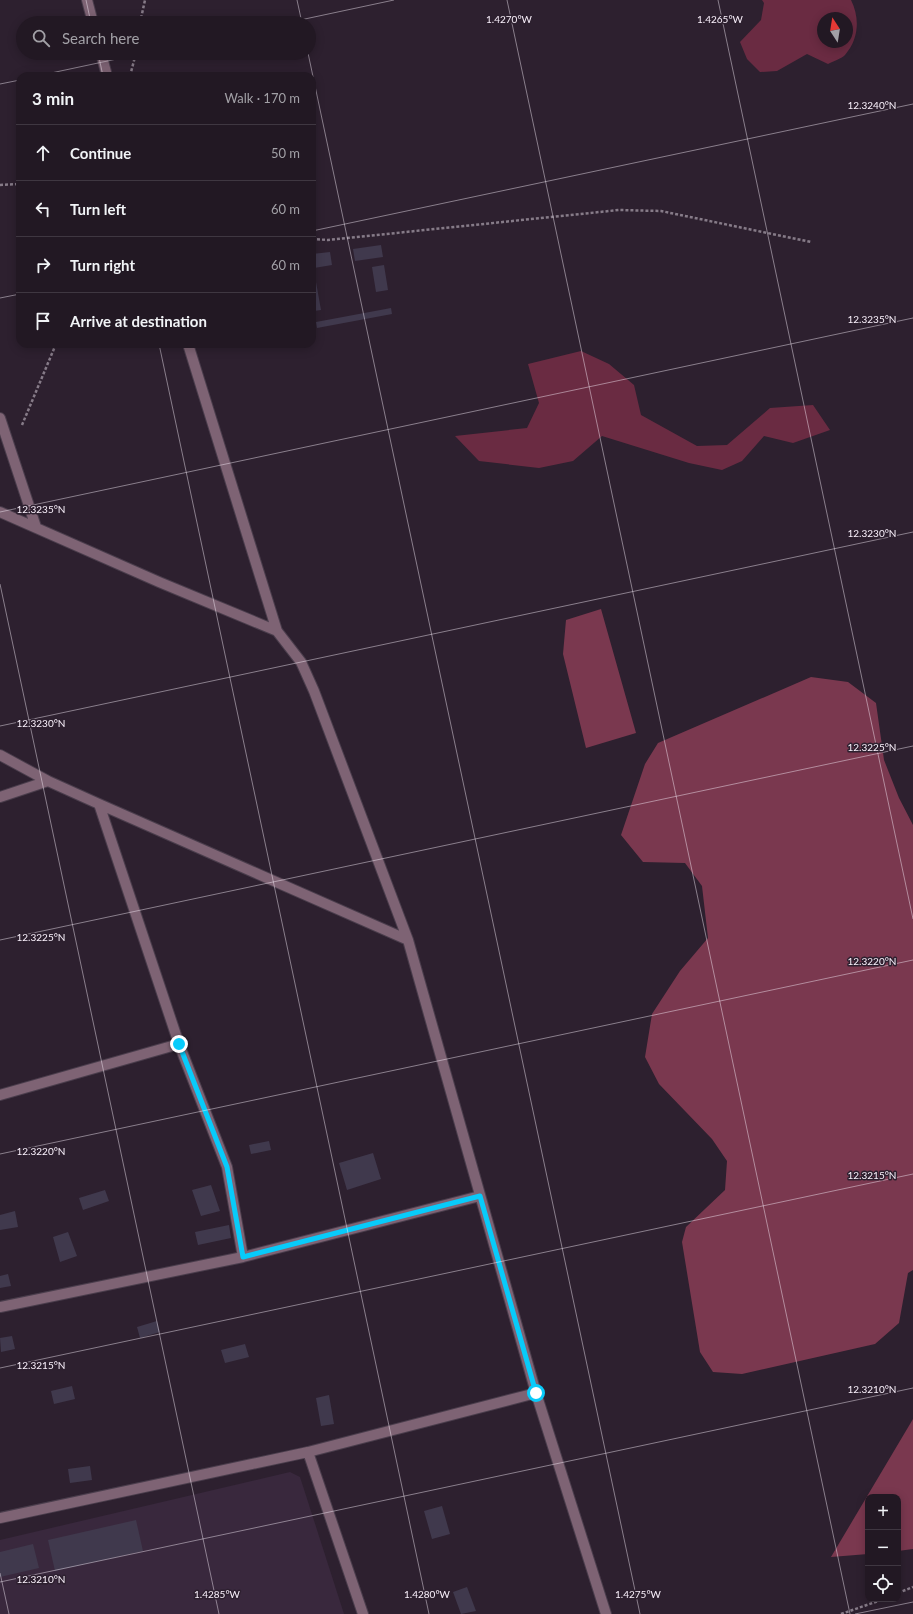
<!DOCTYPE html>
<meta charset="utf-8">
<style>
:root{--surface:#221823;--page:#2e2530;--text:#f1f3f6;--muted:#a2a0a6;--line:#3f3741}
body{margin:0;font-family:Lato,sans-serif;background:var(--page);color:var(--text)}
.controls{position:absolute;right:12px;bottom:12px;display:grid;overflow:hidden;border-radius:8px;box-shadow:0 2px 10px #0003}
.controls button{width:36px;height:36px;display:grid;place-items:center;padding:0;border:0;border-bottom:1px solid var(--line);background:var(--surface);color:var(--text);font:20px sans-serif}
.compass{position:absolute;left:817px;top:12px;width:36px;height:36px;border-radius:50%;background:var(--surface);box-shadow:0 2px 10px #0003;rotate:348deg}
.stop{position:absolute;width:12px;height:12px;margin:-9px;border:3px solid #08cbfa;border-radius:50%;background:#fff}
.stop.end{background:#08cbfa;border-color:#fff;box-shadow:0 1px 4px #0008}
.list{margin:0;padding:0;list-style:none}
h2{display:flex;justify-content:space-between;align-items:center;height:52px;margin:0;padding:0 16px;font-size:17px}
h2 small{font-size:13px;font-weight:400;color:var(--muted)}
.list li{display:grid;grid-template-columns:26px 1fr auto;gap:12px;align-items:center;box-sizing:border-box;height:56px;padding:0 16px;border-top:1px solid var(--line)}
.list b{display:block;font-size:15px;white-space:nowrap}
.list em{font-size:13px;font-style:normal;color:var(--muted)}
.icon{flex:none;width:22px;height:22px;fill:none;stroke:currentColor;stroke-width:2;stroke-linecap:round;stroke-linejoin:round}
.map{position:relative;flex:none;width:913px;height:1614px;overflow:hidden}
.search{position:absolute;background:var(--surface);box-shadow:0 2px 10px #0003;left:16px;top:16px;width:300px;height:44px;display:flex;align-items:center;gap:10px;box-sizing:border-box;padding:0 14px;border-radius:22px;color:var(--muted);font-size:15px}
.panel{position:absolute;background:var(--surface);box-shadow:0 2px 10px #0003;left:16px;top:72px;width:300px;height:276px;border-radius:12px}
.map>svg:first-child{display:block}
</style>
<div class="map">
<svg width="913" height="1614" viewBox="0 0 913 1614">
<rect width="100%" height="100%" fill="#2d202f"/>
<path fill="#39283d" d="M290,1472l10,5 44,137h-344v-74z"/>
<path fill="#6a2b42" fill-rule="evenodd" d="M762,0h89c9,18 8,39 -6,55 -4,4 -12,6 -17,9l-21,-10 -30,17 -17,1 -13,-13 -7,-17 21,-22 3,-17zM823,18h24v24h-24z
M581,351l28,13 25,21 7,30 56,31 30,-1 43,-37 43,-3 17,25 -37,13 -29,-7 -22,25 -20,9 -33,-7 -87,-27 -29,25 -34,7 -60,-7 -24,-25 72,-8 12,-25 -11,-39z"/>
<path fill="#7a384f" d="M601,609l35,124 -50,15 -23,-94 3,-34z
M811,677l37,5 28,21 8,57 15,38 14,27v445l-5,3 -9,50 -24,21 -133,30 -29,-2 -13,-20 -18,-110 4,-15 39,-37 2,-29 -15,-22 -53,-55 -14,-27 7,-43 28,-43 28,-33 -6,-52 -17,-23 -42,-1 -22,-27 24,-71 13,-21z
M913,1419v130l-15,2v-54h-30v57l-37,3z"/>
<path fill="#40394d" d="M381,245l2,12 -28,4 -2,-12z
M330,252l2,13 -18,3 2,10 -4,1v-25z
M384,265l4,25 -12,2 -4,-25z
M316,282l5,28 -7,1 -2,-10v-18z
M391,308l1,6 -75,14 -1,-6z
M269,1141l2,9 -20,4 -2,-9z
M373,1153l8,26 -34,11 -8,-27z
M211,1185l9,26 -19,5 -9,-26z
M105,1190l4,11 -26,9 -4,-12z
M15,1211l3,16 -18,3v-15z
M229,1225l2,13 -33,7 -3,-13z
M68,1232l9,24 -17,6 -7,-25z
M8,1274l3,12 -11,2v-12z
M157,1321l3,11 -20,6 -3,-11z
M12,1336l3,13 -14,3 -1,-14z
M245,1344l4,13 -24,6 -4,-13z
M72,1386l3,13 -21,5 -3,-13z
M329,1395l5,29 -13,2 -5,-28z
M90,1466l2,14 -22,3 -2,-14z
M442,1506l8,28 -18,5 -8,-28z
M136,1520l7,31 -88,20 -7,-31z
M33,1544l6,24 -39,9v-25z
M467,1587l9,24 -15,3 -8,-22z"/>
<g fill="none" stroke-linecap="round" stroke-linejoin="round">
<g stroke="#4a3d4c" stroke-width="12">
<path id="minor" d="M87,0l6,23
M101,53l6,23
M188,344l89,287 24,31 13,29 94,249 128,453 70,221
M0,418l36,109
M0,512l159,70 118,49
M0,755l48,26 51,23 309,136
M0,797l48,-16
M99,804l80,240 48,123 16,90
M0,1095l179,-51
M0,1307l243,-50 237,-61
M308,1452l55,162
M0,1518l308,-66 228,-59"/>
</g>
<path stroke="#867b88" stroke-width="2.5" stroke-dasharray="3 2" stroke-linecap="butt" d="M140,23l5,-23
M130,76l6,-23
M0,185l20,-1
M312,239l16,1 291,-30 42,1 150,31
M22,425l34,-81
M898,1593l15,-6
M841,1614l43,-15"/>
<use href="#minor" stroke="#7e6374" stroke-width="10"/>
</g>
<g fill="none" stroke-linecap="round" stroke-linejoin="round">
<path stroke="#08cbfa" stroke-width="5" d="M179,1044l48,123 16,90 237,-61 56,197"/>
</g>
<path fill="none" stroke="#faf1fc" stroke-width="1" stroke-opacity="0.45" d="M86,0l5,23M297,0l5,23M507,0l343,1614M718,0l195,919M286,23l108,-23M98,53l5,23M308,53l332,1561M37,76l108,-23M0,84l20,-4M312,231l601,-127M0,298l20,-4M159,344l270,1270M0,512l913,-194M0,584l219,1030M0,726l913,-194M0,940l913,-194M0,1154l913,-194M0,1368l913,-194M0,1573l9,41M0,1582l913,-194M855,1614l58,-12"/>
<g font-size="10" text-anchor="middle" fill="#faf1fc" stroke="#2d202f" stroke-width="3" stroke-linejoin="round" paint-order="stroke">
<text x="509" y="23">1.4270°W</text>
<text x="720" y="23">1.4265°W</text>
<text x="872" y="109">12.3240°N</text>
<text x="872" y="323">12.3235°N</text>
<text x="41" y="513">12.3235°N</text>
<text x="872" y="537">12.3230°N</text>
<text x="41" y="727">12.3230°N</text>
<text x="872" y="751">12.3225°N</text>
<text x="41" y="941">12.3225°N</text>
<text x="872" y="965">12.3220°N</text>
<text x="41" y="1155">12.3220°N</text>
<text x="872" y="1179">12.3215°N</text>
<text x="41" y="1369">12.3215°N</text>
<text x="872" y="1393">12.3210°N</text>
<text x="41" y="1583">12.3210°N</text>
<text x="217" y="1598">1.4285°W</text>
<text x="427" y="1598">1.4280°W</text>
<text x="638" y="1598">1.4275°W</text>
</g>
</svg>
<div class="controls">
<button>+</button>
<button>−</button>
<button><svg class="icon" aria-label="locate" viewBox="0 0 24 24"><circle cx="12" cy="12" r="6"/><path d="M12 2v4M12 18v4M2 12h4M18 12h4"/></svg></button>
</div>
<svg class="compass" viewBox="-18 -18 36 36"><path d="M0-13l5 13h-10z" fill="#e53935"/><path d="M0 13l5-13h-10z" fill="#a2a0a6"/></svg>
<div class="stop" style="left:536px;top:1393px"></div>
<div class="stop end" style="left:179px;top:1044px"></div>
<div class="search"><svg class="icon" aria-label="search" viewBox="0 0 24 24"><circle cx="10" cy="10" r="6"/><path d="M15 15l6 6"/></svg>Search here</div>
<section class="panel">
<h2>3 min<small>Walk · 170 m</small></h2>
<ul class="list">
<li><svg class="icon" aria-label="ahead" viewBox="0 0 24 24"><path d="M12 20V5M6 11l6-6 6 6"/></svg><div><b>Continue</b></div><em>50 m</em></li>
<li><svg class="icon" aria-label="left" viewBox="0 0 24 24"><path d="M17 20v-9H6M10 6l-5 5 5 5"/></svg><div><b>Turn left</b></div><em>60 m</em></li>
<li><svg class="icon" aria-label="right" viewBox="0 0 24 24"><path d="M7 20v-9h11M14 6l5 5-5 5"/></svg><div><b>Turn right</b></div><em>60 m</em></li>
<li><svg class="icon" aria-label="arrive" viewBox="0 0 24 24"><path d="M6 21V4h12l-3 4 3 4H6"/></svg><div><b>Arrive at destination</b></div></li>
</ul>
</section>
</div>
